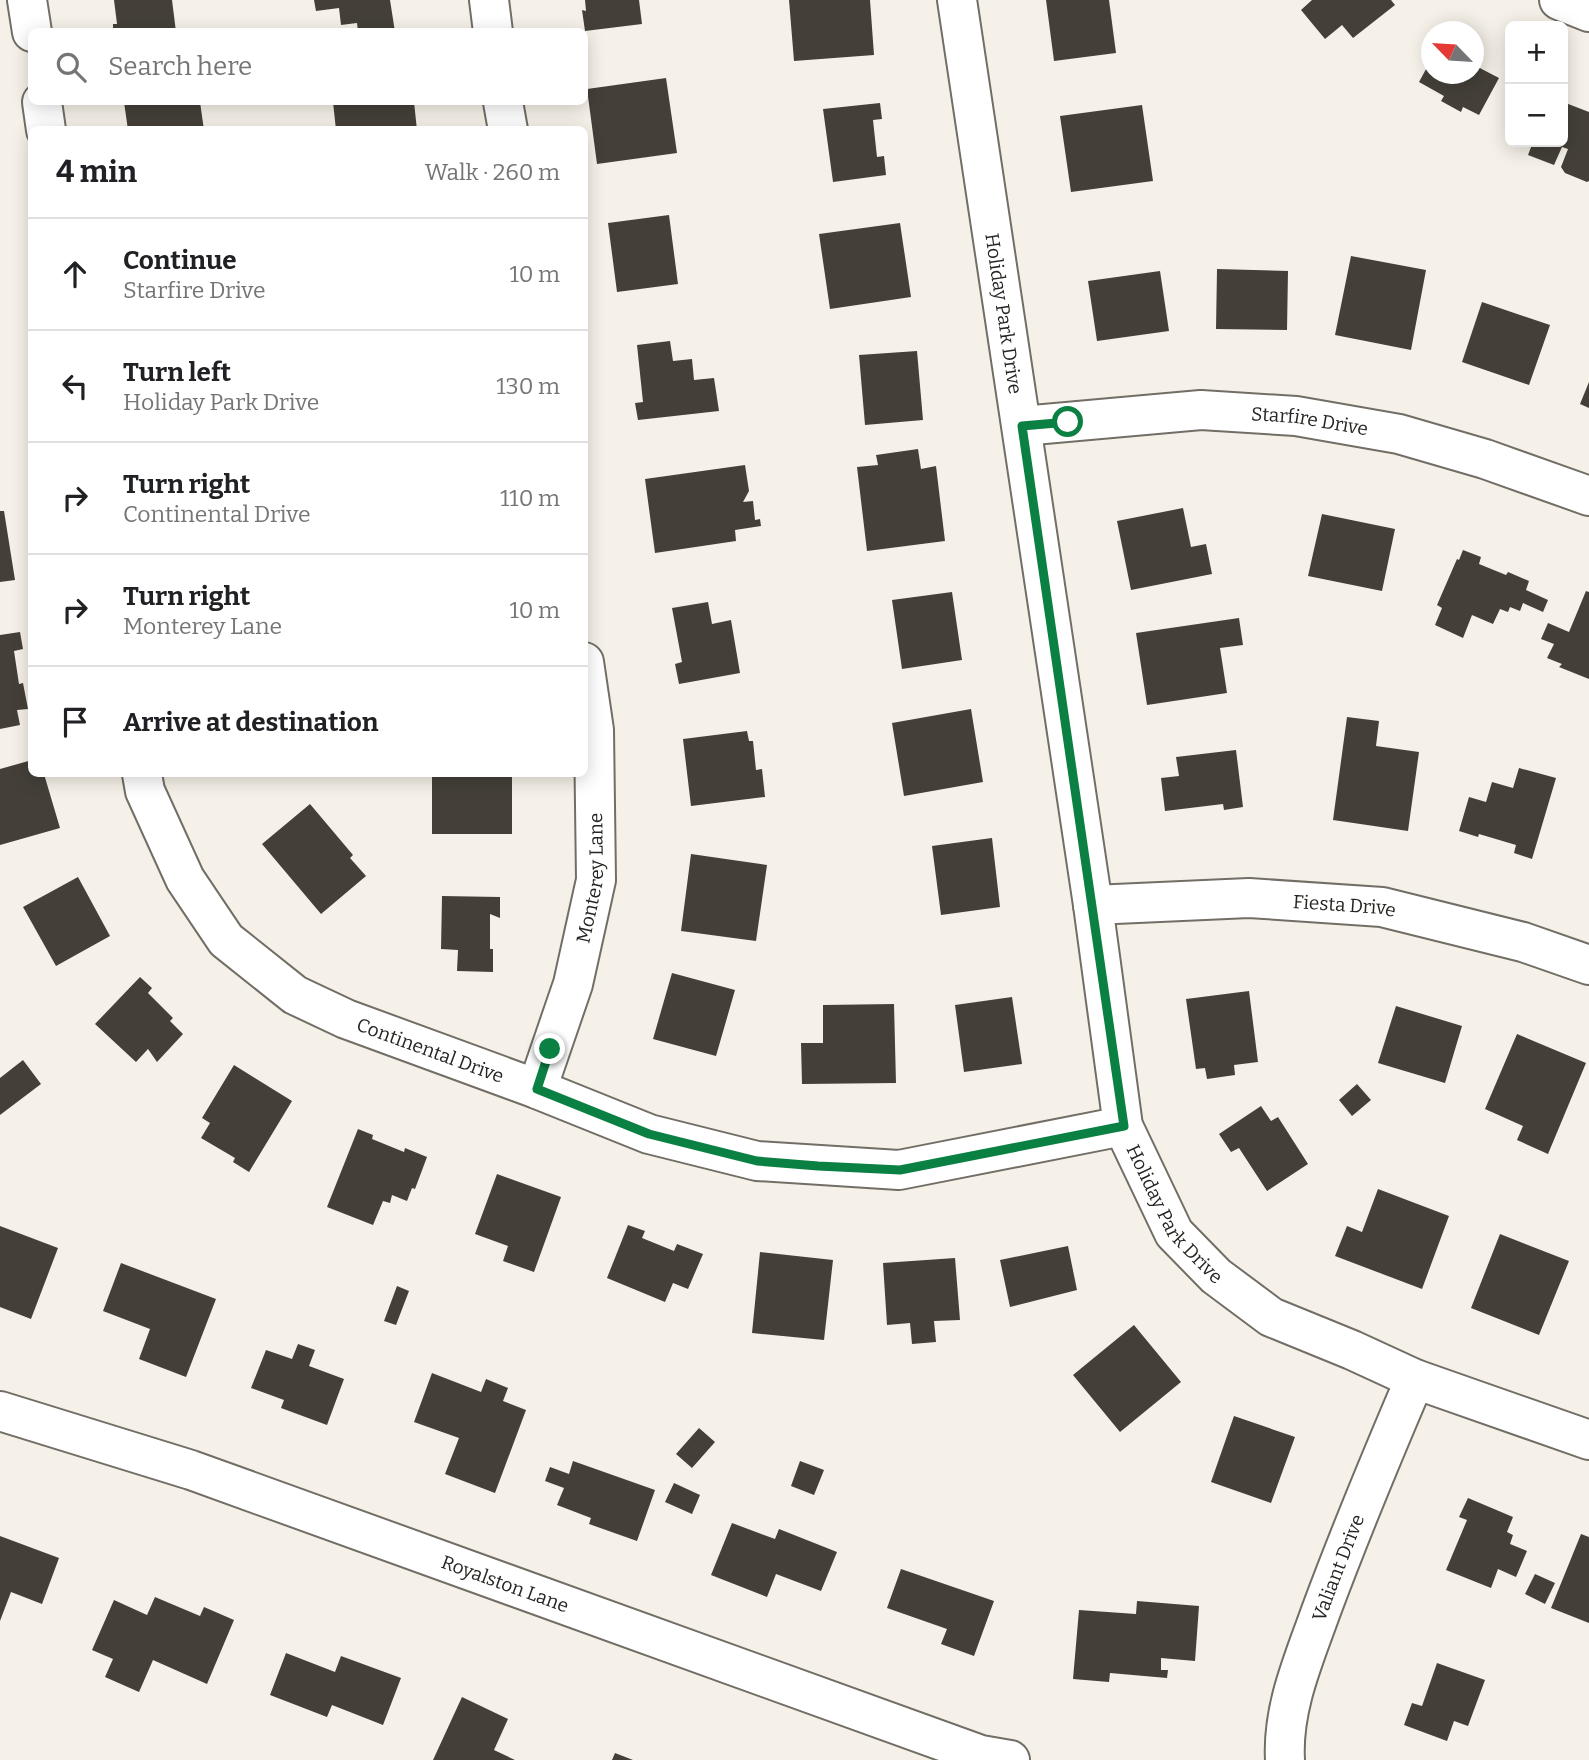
<!DOCTYPE html>
<meta charset="utf-8">
<style>
:root{--surface:#fff;--page:#f2f2f2;--text:#202124;--muted:#757577;--line:#e0e0e0}
body{margin:0;font-family:Bitter,serif;background:var(--page);color:var(--text)}
.controls{position:absolute;right:21px;top:21px;display:grid;overflow:hidden;border-radius:10px;box-shadow:0 4px 18px #0003}
.controls button{width:63px;height:63px;display:grid;place-items:center;padding:0;border:0;border-bottom:2px solid var(--line);background:var(--surface);color:var(--text);font:35px sans-serif}
.compass{position:absolute;left:1421px;top:21px;width:63px;height:63px;border-radius:50%;background:var(--surface);box-shadow:0 4px 18px #0003;rotate:295deg}
.stop{position:absolute;width:21px;height:21px;margin:-16px;border:5px solid #0b8043;border-radius:50%;background:#fff}
.stop.end{background:#0b8043;border-color:#fff;box-shadow:0 2px 7px #0008}
.list{margin:0;padding:0;list-style:none}
h2{display:flex;justify-content:space-between;align-items:center;height:91px;margin:0;padding:0 28px;font-size:30px}
h2 small{font-size:23px;font-weight:400;color:var(--muted)}
.list li{display:grid;grid-template-columns:46px 1fr auto;gap:21px;align-items:center;box-sizing:border-box;height:112px;padding:0 28px;border-top:2px solid var(--line)}
.list b{display:block;font-size:26px;white-space:nowrap}
.list p{margin:0;font-size:23px;white-space:nowrap;color:var(--muted)}
.list em{font-size:23px;font-style:normal;color:var(--muted)}
.icon{flex:none;width:38px;height:38px;fill:none;stroke:currentColor;stroke-width:2;stroke-linecap:round;stroke-linejoin:round}
.map{position:relative;flex:none;width:1589px;height:1760px;overflow:hidden}
.search{position:absolute;background:var(--surface);box-shadow:0 4px 18px #0003;left:28px;top:28px;width:560px;height:77px;display:flex;align-items:center;gap:18px;box-sizing:border-box;padding:0 24px;border-radius:10px;color:var(--muted);font-size:26px}
.panel{position:absolute;background:var(--surface);box-shadow:0 4px 18px #0003;left:28px;top:126px;width:560px;height:651px;border-radius:10px}
.map>svg:first-child{display:block}
</style>
<div class="map">
<svg width="1589" height="1760" viewBox="0 0 1589 1760">
<rect width="100%" height="100%" fill="#f6f1e8"/>
<path fill="#444039" d="M114,0h58l4,32h-63v-8h4z
M314,0h76l5,32h-37l-1,-9 -16,2 -2,-17 -23,3z
M585,0h54l3,24 -57,7 -3,-21 4,1z
M789,0h81l4,55 -80,6z
M1046,0h63l7,53 -62,8z
M1312,0h79l4,5 -42,33 -11,-13 -17,14 -24,-29z
M1432,58v16h42v-9l25,13 -20,37 -16,-8 -2,5 -20,-11 3,-5 -25,-14z
M666,78l11,75 -80,11 -10,-75z
M124,102h76l4,28h-76z
M333,102h81l3,28h-81z
M1563,102l26,10v69l-2,1 -22,-9 -4,-6 7,-18 -6,-2 -8,18 -26,-10 5,-13h30z
M880,103l2,16 -9,1 4,37 7,-1 2,19 -53,7 -10,-73z
M1142,105l11,76 -82,11 -11,-76z
M669,215l9,69 -61,8 -9,-69z
M900,223l11,74 -81,12 -11,-75z
M1351,256l75,14 -15,80 -76,-15z
M1217,269l71,2 -1,59 -71,-1z
M1160,271l9,60 -72,10 -9,-60z
M1482,302l68,23 -21,60 -67,-23z
M670,341l3,20 19,-2 2,21 20,-2 5,33 -81,9 -3,-17 8,-1 -6,-57z
M917,351l6,69 -58,5 -6,-70z
M1589,382v26l-9,-4z
M918,449l3,20 15,-3 9,75 -78,10 -10,-84 21,-2 -2,-10z
M745,465l4,26 -6,11 10,-1 2,19 5,-1 1,7 -26,4 1,11 -81,12 -10,-74z
M1183,508l8,39 15,-3 6,30 -81,16 -14,-69z
M0,511h4l11,69 -15,2z
M1322,514l73,15 -13,62 -74,-15z
M1463,550l18,7 -2,7 27,11 2,-3 21,9 -3,9 22,10 -5,12 -20,-9 -3,8 -10,-4 -2,5 -8,-3 -7,15 -21,-9 -9,23 -28,-13 7,-17 -5,-3 20,-46 2,1z
M1586,591l3,1v87l-30,-12 3,-3 -15,-6 7,-14 -13,-5 7,-16 21,9z
M952,592l10,68 -60,9 -10,-69z
M708,602l4,22 19,-4 9,53 -61,11 -4,-20 7,-2 -10,-54z
M1239,618l4,27 -23,3 7,45 -80,12 -11,-72z
M20,632l3,17 -9,2 5,33 4,-1 5,26 -11,1 3,15 -20,4v-94z
M971,709l12,73 -79,14 -12,-73z
M1347,717l32,4 -3,25 43,6 -11,79 -75,-11z
M747,731l2,10h4l3,29 6,-1 3,28 -74,9 -8,-67z
M1236,750l7,57 -19,3 -1,-6 -58,7 -4,-33 18,-2 -3,-19z
M32,760v14h12l16,54 -60,17v-76z
M1519,768l37,10 -24,81 -18,-6 2,-8 -37,-11 -1,3 -19,-6 10,-34 17,5 6,-20 21,6z
M432,774h80v60h-80z
M310,804l43,51 -3,3 16,18 -45,38 -59,-70z
M992,838l8,69 -59,8 -9,-69z
M691,854l76,11 -11,76 -75,-10z
M78,877l32,59 -54,30 -33,-59z
M442,896l58,1v21l-10,-4v35h3v23l-36,-1 1,-21 -17,-1z
M672,973l63,17 -19,66 -63,-17z
M140,977l12,11 -4,5 25,25 -3,3 13,13 -26,28 -9,-13 -12,13 -41,-38z
M1249,991l9,71 -24,3 1,10 -28,4 -2,-11 -9,1 -10,-70z
M1012,997l10,67 -58,8 -9,-67z
M894,1004l2,79 -94,1 -1,-41h22v-38z
M1396,1006l66,20 -17,57 -67,-20z
M1517,1034l69,29 -38,91 -31,-14 6,-14 -38,-17z
M23,1060l18,24 -41,31v-37z
M234,1065l58,36 -43,71 -16,-10 2,-4 -34,-20 9,-15 -8,-5z
M1357,1084l14,16 -19,16 -13,-16z
M1261,1106l10,15 7,-4 30,47 -41,27 -28,-43 -8,4 -12,-18z
M358,1129l15,6 -1,4 32,13 1,-4 22,9 -12,32 -3,-1 -5,13 -15,-6 -2,8 -7,-2 -10,24 -46,-18z
M497,1174l64,23 -27,75 -31,-11 5,-15 -33,-12z
M1378,1189l71,27 -27,73 -87,-33 12,-30 15,6z
M628,1225l17,6 -3,7 32,13 3,-7 26,10 -15,35 -15,-6 -8,19 -58,-24z
M0,1226l58,22 -27,71 -31,-12z
M1500,1234l69,27 -30,74 -68,-27z
M1068,1246l9,44 -67,17 -10,-47z
M760,1252l73,8 -9,80 -72,-7z
M955,1258l5,62 -26,1 2,21 -24,2 -2,-21 -23,2 -4,-62z
M121,1263l95,36 -30,78 -47,-18 11,-30 -47,-18z
M397,1286l12,5 -13,34 -12,-4z
M1134,1325l47,57 -61,50 -47,-57z
M298,1344l17,6 -6,16 35,13 -17,46 -46,-17 3,-8 -33,-12 15,-38 26,9z
M432,1373l49,19 5,-13 22,9 -5,13 23,9 -31,83 -50,-19 14,-36 -45,-16z
M1234,1416l61,21 -24,66 -60,-21z
M699,1428l16,14 -23,26 -16,-14z
M573,1461l82,29 -18,51 -48,-17 2,-6 -34,-13 7,-17 -19,-7 5,-14 19,7z
M800,1461l24,9 -10,25 -23,-9z
M674,1483l26,12 -8,19 -27,-12z
M1468,1498l45,19 -6,15 6,3 -3,9 17,7 -11,26 -18,-8 -7,19 -45,-18 21,-50 -8,-3z
M732,1523l43,16 4,-10 58,23 -16,39 -45,-17 -9,23 -56,-22z
M1581,1534l8,3v86l-38,-15z
M0,1536l59,22 -17,46 -31,-12 -11,29z
M901,1569l93,32 -20,55 -33,-12 6,-15 -60,-21z
M1535,1574l20,9 -10,21 -20,-10z
M155,1597l45,19 4,-9 30,13 -27,64 -54,-24 -14,32 -34,-15 8,-18 -21,-9 22,-50 33,15z
M1137,1601l62,5 -4,55 -34,-3v12h7l-1,8 -57,-5 -1,9 -36,-3 6,-69 57,4z
M286,1653l49,19 6,-16 60,22 -18,47 -51,-20 -5,12 -57,-22z
M1437,1663l48,17 -17,46 -14,-5 -7,20 -43,-16 8,-22 10,3z
M462,1697l46,22 -14,31 21,10h-82z
M615,1753l18,7h-21z"/>
<g fill="none" stroke-linecap="round" stroke-linejoin="round">
<g stroke="#726e66" stroke-width="42">
<g id="minor">
<path d="M27,0l5,32"/>
<path d="M489,0l4,32"/>
<path id="s1" d="M957,0l136,905 30,221 51,107 42,43 55,41 81,33 63,29 174,61"/>
<path d="M1559,0l30,12"/>
<path d="M42,102l4,28"/>
<path d="M503,102l5,28"/>
<path id="s2" d="M1022,426l179,-16 95,6 103,18 86,25 104,37"/>
<path id="s3" d="M142,774l3,17 40,88 41,61 69,55 51,24 191,70 112,45 108,27 142,9 224,-44"/>
<path id="s4" d="M1093,905l156,-7 133,9 141,35 66,23"/>
<path id="s5" d="M537,1089l36,-105 23,-104 -2,-150 -10,-68"/>
<path id="s6" d="M0,1411l191,59 790,285 29,5"/>
<path id="s7" d="M1285,1760c-3,-52 19,-101 36,-149 29,-78 61,-155 94,-232"/>
</g>
</g>
<use href="#minor" stroke="#fff" stroke-width="38"/>
</g>
<g fill="none" stroke-linecap="round" stroke-linejoin="round">
<path stroke="#0b8043" stroke-width="9" d="M550,1049l-13,40 112,45 108,27 61,5 82,4 224,-44 -102,-700 46,-4"/>
</g>
<g text-anchor="middle" stroke-width="7" stroke-linejoin="round" paint-order="stroke">
<g font-size="19" fill="#272522" stroke="#f6f1e8">
<text dy="7" stroke="none"><textPath href="#s1" startOffset="317">Holiday Park Drive</textPath></text>
<text dy="7" stroke="none"><textPath href="#s2" startOffset="289">Starfire Drive</textPath></text>
<text dy="7" stroke="none"><textPath href="#s5" startOffset="219">Monterey Lane</textPath></text>
<text dy="7" stroke="none"><textPath href="#s4" startOffset="252">Fiesta Drive</textPath></text>
<text dy="7" stroke="none"><textPath href="#s3" startOffset="422">Continental Drive</textPath></text>
<text dy="7" stroke="none"><textPath href="#s1" startOffset="1241">Holiday Park Drive</textPath></text>
<text dy="7" stroke="none"><textPath href="#s7" startOffset="201">Valiant Drive</textPath></text>
<text dy="7" stroke="none"><textPath href="#s6" startOffset="534">Royalston Lane</textPath></text>
</g>
</g>
</svg>
<div class="controls">
<button>+</button>
<button>−</button>
</div>
<svg class="compass" viewBox="-18 -18 36 36"><path d="M0-13l5 13h-10z" fill="#e53935"/><path d="M0 13l5-13h-10z" fill="#757577"/></svg>
<div class="stop" style="left:1068px;top:422px"></div>
<div class="stop end" style="left:550px;top:1049px"></div>
<div class="search"><svg class="icon" aria-label="search" viewBox="0 0 24 24"><circle cx="10" cy="10" r="6"/><path d="M15 15l6 6"/></svg>Search here</div>
<section class="panel">
<h2>4 min<small>Walk · 260 m</small></h2>
<ul class="list">
<li><svg class="icon" aria-label="ahead" viewBox="0 0 24 24"><path d="M12 20V5M6 11l6-6 6 6"/></svg><div><b>Continue</b><p>Starfire Drive</p></div><em>10 m</em></li>
<li><svg class="icon" aria-label="left" viewBox="0 0 24 24"><path d="M17 20v-9H6M10 6l-5 5 5 5"/></svg><div><b>Turn left</b><p>Holiday Park Drive</p></div><em>130 m</em></li>
<li><svg class="icon" aria-label="right" viewBox="0 0 24 24"><path d="M7 20v-9h11M14 6l5 5-5 5"/></svg><div><b>Turn right</b><p>Continental Drive</p></div><em>110 m</em></li>
<li><svg class="icon" aria-label="right" viewBox="0 0 24 24"><path d="M7 20v-9h11M14 6l5 5-5 5"/></svg><div><b>Turn right</b><p>Monterey Lane</p></div><em>10 m</em></li>
<li><svg class="icon" aria-label="arrive" viewBox="0 0 24 24"><path d="M6 21V4h12l-3 4 3 4H6"/></svg><div><b>Arrive at destination</b></div></li>
</ul>
</section>
</div>
